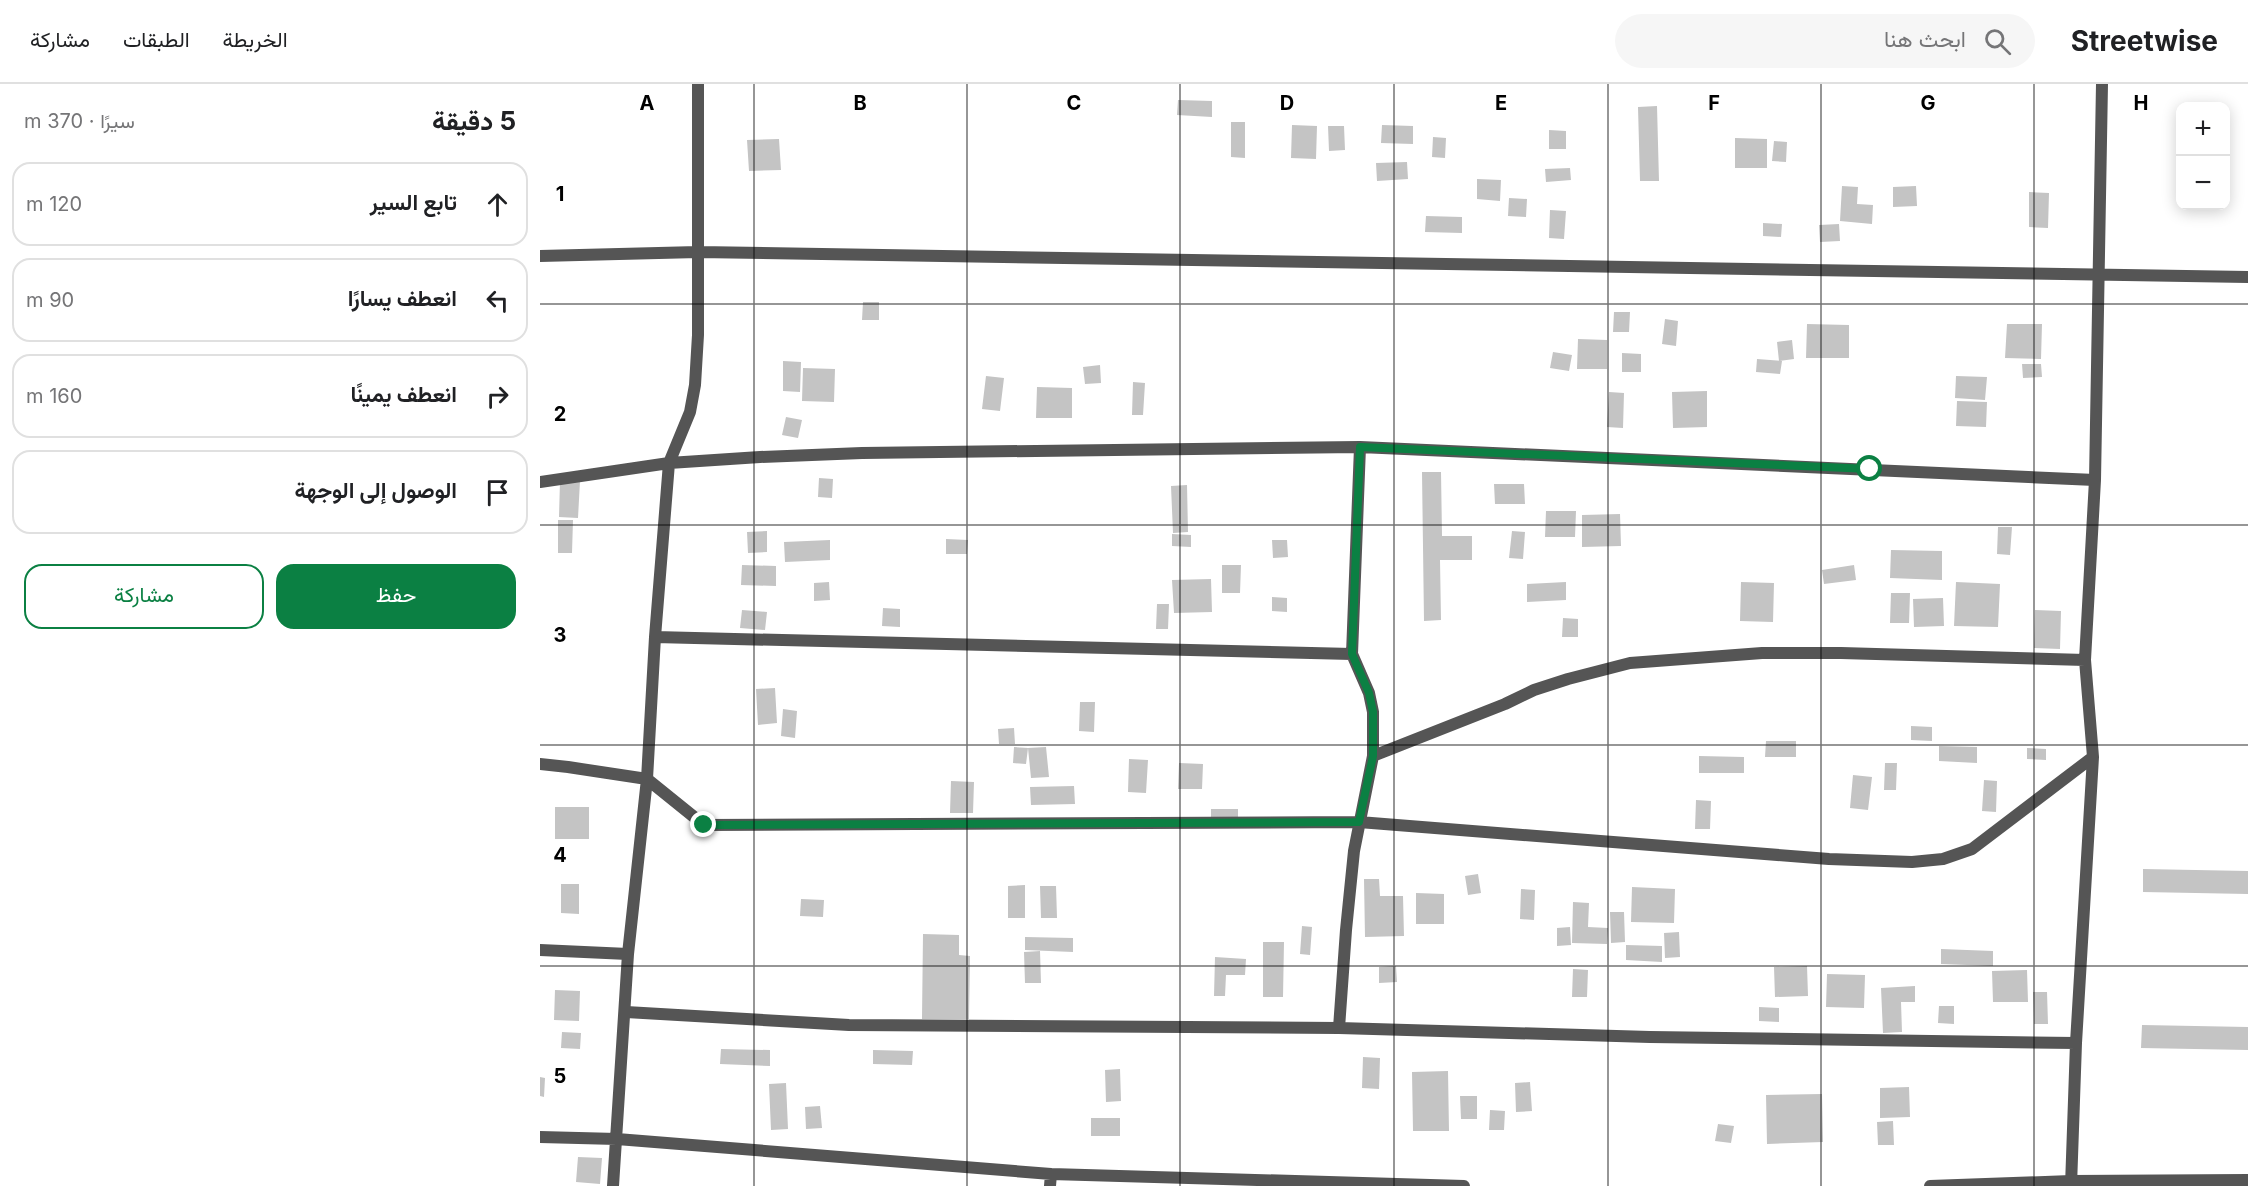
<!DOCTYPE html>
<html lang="ar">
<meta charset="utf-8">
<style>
:root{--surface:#fff;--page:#f6f6f6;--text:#202124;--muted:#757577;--line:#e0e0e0;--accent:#0b8043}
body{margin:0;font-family:Inter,Vazirmatn,sans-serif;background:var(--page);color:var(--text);direction:rtl}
.controls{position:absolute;right:18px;top:18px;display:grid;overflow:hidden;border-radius:12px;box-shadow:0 3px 15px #0003}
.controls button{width:54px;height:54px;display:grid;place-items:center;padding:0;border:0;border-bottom:2px solid var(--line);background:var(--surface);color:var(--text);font:30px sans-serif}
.stop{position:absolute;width:18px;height:18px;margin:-14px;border:4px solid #0b8043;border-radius:50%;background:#fff}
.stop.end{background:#0b8043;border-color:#fff;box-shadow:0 2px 6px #0008}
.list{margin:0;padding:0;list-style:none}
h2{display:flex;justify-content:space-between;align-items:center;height:78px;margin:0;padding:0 24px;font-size:26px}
h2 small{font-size:20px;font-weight:400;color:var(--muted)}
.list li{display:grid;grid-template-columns:39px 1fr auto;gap:18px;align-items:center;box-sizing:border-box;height:84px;margin:0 12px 12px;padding:0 12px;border:2px solid var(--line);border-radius:18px}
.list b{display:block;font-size:22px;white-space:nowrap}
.list em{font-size:20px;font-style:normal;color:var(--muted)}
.actions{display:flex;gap:12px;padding:18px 24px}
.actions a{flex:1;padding:14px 0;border:2px solid var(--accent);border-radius:18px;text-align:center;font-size:21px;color:var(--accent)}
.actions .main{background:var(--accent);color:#fff}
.icon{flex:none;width:33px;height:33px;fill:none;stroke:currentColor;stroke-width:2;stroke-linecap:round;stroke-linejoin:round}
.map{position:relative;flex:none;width:1708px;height:1102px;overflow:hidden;direction:ltr}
header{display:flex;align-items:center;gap:36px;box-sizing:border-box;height:84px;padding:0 30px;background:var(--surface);border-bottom:2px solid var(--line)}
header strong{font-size:28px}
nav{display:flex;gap:33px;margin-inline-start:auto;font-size:21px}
.search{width:420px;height:54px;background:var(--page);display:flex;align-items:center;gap:15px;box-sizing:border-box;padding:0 21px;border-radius:33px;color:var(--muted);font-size:22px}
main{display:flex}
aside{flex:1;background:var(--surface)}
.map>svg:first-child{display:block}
</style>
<header>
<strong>Streetwise</strong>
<div class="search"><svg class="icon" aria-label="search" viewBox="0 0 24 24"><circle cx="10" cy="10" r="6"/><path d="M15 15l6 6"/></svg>ابحث هنا</div>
<nav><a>الخريطة</a><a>الطبقات</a><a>مشاركة</a></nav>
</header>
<main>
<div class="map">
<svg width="1708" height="1102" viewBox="0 0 1708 1102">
<rect width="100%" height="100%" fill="#fff"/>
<path fill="#c4c4c4" d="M638,16l34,1v16l-35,-2z
M1117,22l2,75h-19l-2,-74z
M691,38h14v36l-14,-1z
M752,41l25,1 -1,33 -25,-1z
M842,41l31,1v18l-32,-1z
M788,42h16l1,24 -16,1z
M1009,46l17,1v18h-17z
M893,53l13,1 -1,20 -13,-1z
M1195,54l32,1v29h-32z
M239,55l2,31 -32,1 -2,-31z
M1234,57l13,1 -1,20 -14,-1z
M867,78l1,17 -31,2 -1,-18z
M1030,84l1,12 -25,2 -1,-13z
M937,95l24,1 -1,21 -23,-2z
M1302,102l16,1 -1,17 16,1 -1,19 -32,-3z
M1376,102l1,20 -24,1v-20z
M1489,108l20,1 -1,35 -19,-1z
M969,114l18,1 -1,18 -18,-1z
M1010,126l16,1 -2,28 -15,-1z
M886,132l36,1v16l-37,-1z
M1223,139l19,1 -1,13 -18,-1z
M1299,140l1,17 -20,1 -1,-17z
M323,218h16v18h-17z
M1074,228h16l-1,20h-16z
M1125,235l13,2 -2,25 -14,-2z
M1267,240l42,1v33h-43z
M1467,240h35l-1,35 -36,-1z
M1038,255l29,1v29h-30z
M1252,256l2,19 -15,2 -2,-19z
M1013,268l19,3 -3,16 -19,-3z
M1082,269l19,1v18h-19z
M1217,275l25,2 -2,13 -24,-2z
M243,277l18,1 -1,30 -17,-1z
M1482,280h19l1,13 -19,1z
M560,281l1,18 -16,1 -2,-17z
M263,284l32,1 -1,33 -32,-1z
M446,292l18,2 -4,33 -18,-2z
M1416,292l31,1 -2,23 -30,-2z
M593,298l12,1 -2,32h-11z
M497,303l35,1v30h-36z
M1167,307v36l-34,1 -1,-36z
M1069,308l15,1 -1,35 -16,-1z
M1417,317l30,1 -1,25 -30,-1z
M246,333l16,3 -4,18 -16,-3z
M882,388h19l1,64h30v24h-32l1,60 -17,1z
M279,394l14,1 -1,19 -14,-1z
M20,397h20l-2,37 -19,-1z
M954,400h30l1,20h-30z
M647,401l1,47 -15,1 -2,-47z
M1006,427h30l-1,26h-30z
M1080,430l1,32 -39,1v-32z
M18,436h15l-1,33h-14z
M1458,443h14l-2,28 -13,-1z
M227,447v21l-19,1 -1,-21z
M972,447l13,1 -2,27 -14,-1z
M632,450l19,1v12l-19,-1z
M406,455l22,1 -1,14h-21z
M290,456v20l-45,2 -1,-20z
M732,456h15l1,17 -15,1z
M1351,466l51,1v29l-52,-2z
M202,481l34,1v20l-35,-1z
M682,481h19l-1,28h-18z
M1314,481l2,15 -32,4 -2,-14z
M671,495l1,33 -38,1 -2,-33z
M289,498l1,18 -16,1v-18z
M1026,498v18l-39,2v-18z
M1201,498l33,1 -1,39 -33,-1z
M1416,498l44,2 -2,43 -44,-1z
M1351,509h19l-1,30h-19z
M732,513l15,1v14l-15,-1z
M1403,514l1,28 -30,1 -1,-28z
M617,520h12l-1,25h-12z
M343,524l17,1v18l-18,-1z
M202,526l25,2 -2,18 -25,-2z
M1495,526l26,1 -1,38 -26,-1z
M1023,534l15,1v18h-16z
M235,604l2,35 -19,2 -2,-36z
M540,618h15l-1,30 -15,-1z
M243,625l14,2 -2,27 -14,-2z
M1371,642l21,1v14l-21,-1z
M474,644l1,16h-16l-1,-15z
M1226,657h30v16h-31z
M1399,662l38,1v16l-38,-2z
M474,663l14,1 -2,16 -13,-1z
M506,663l3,30 -18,1 -3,-30z
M1487,664l19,1v11l-19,-1z
M1159,672l45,1v16h-45z
M589,675l19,1 -2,33 -18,-1z
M639,679l24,1 -1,25h-24z
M1345,679h12l-1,27h-12z
M1313,691l19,2 -4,33 -18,-2z
M1444,696l13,1 -1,31 -14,-1z
M411,697l23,1 -1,31h-23z
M534,702l1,18 -44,1 -1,-18z
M1156,716l15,1 -1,28h-15z
M15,723h34v32h-34z
M671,725h27v14h-27z
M1603,785l105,2v23l-105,-2z
M938,790l3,19 -13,2 -3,-19z
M824,795h15l1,17h23l1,40 -39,1z
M21,800h18v30l-18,-1z
M485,801v33h-17v-32z
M500,802h16l1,32h-16z
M1092,803l43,2 -1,34 -43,-1z
M981,805l14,1 -1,30 -14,-1z
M876,809l28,1v30h-28z
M261,815l23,1 -1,17 -23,-1z
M1033,818l16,1 -1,24 20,1 -1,16 -35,-1z
M1070,828h14l1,30 -14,1z
M762,842l10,1 -2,28 -10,-1z
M1030,843l1,18 -14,1v-18z
M1139,848l1,25 -15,1 -1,-25z
M383,850l36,1v20l11,1 -1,63h-47z
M485,853l48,1v14l-48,-2z
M723,858h21l-1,55h-20z
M1086,861l36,1v16l-36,-2z
M1401,865l52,2v15l-52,-2z
M500,867l1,32h-16l-1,-31z
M675,873l31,2 -1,16h-19l-1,21h-11z
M856,882l1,16 -18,1v-16z
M1267,882l1,30 -33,1 -1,-30z
M1033,885l15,1 -1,27h-15z
M1487,886l1,32h-35l-1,-31z
M1287,890l38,1 -1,33 -38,-1z
M1375,902v16h-14l1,30 -19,1 -2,-45z
M15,906l25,1 -1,30 -25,-1z
M1493,908h14l1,32h-14z
M1399,922h15v18l-16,-1z
M1219,923l20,1v14l-20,-1z
M1602,941l106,2v23l-107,-2z
M22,948l19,1 -1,16 -19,-1z
M181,965l49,1v16l-50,-2z
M333,966l40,1 -1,14 -39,-1z
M823,973l17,1 -1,31 -17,-1z
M580,985l1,32 -15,1 -1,-32z
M908,987l1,60h-36l-1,-59z
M0,993l5,1 -1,19 -4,-1z
M990,998l2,29 -16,1 -1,-29z
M246,999l2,46 -17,1 -2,-46z
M1369,1003l1,30 -30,1v-30z
M1282,1010l1,48 -56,2 -1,-49z
M920,1012h17v23h-16z
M280,1022l2,22 -16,1 -1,-22z
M950,1026l15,1 -1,19h-15z
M551,1034h29v18h-29z
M1353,1037l1,24h-16l-1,-23z
M1178,1040l16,2 -3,17 -16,-2z
M38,1073l24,1 -2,26 -24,-2z"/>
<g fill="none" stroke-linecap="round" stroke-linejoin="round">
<path stroke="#555" stroke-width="12" d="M0,172l158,-4 1550,25
M0,398l129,-19 91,-6 102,-4 498,-6 735,33
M115,553l697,17
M833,672l132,-52 29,-14 34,-11 62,-16 132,-10h79l244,7
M0,680l28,3 79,12 57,46 655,-3 470,37 83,3 31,-3 29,-10 121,-92
M0,866l88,4
M86,928l223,13 490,3 311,9 426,6
M799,944l7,-98 8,-79 19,-95v-44l-4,-19 -17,-39 8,-207
M0,1053l77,2 434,35 413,12
M73,1102l15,-232 19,-175 8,-142 14,-174 21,-51 5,-27 3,-50v-251
M510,1102l1,-12
M1390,1102l141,-5 177,-1
M1531,1102l5,-143 17,-286 -8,-97 10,-180 7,-396"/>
</g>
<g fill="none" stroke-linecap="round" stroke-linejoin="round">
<path stroke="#0b8043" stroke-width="8" d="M164,741l655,-3 14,-66v-44l-4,-19 -17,-39 8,-207 510,22"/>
</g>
<path fill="none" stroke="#000" stroke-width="1.5" stroke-opacity="0.55" d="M214,0v1102M427,0v1102M640,0v1102M854,0v1102M1068,0v1102M1281,0v1102M1494,0v1102M0,220h1708M0,441h1708M0,661h1708M0,882h1708"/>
<g font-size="20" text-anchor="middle" font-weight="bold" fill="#000" stroke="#fff" stroke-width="4.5" stroke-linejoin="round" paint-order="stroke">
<text x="107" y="26">A</text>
<text x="320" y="26">B</text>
<text x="534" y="26">C</text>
<text x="747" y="26">D</text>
<text x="961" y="26">E</text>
<text x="1174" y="26">F</text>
<text x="1388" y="26">G</text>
<text x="1601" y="26">H</text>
<text x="20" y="117">1</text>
<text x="20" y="337">2</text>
<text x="20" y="558">3</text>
<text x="20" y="778">4</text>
<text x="20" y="999">5</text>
</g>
</svg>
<div class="controls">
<button>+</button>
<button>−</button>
</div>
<div class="stop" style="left:1330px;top:385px"></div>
<div class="stop end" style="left:164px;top:741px"></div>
</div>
<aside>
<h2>5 دقيقة<small>سيرًا · 370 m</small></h2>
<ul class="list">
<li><svg class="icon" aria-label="ahead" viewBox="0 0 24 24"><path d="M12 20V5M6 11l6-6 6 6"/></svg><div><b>تابع السير</b></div><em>120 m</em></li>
<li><svg class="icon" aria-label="left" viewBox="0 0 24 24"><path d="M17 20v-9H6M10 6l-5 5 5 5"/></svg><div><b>انعطف يسارًا</b></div><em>90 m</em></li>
<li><svg class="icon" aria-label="right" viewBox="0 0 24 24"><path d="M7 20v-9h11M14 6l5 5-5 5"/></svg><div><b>انعطف يمينًا</b></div><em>160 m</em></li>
<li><svg class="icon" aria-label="arrive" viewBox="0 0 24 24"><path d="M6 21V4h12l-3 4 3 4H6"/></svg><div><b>الوصول إلى الوجهة</b></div></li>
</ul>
<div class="actions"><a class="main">حفظ</a><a>مشاركة</a></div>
</aside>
</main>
